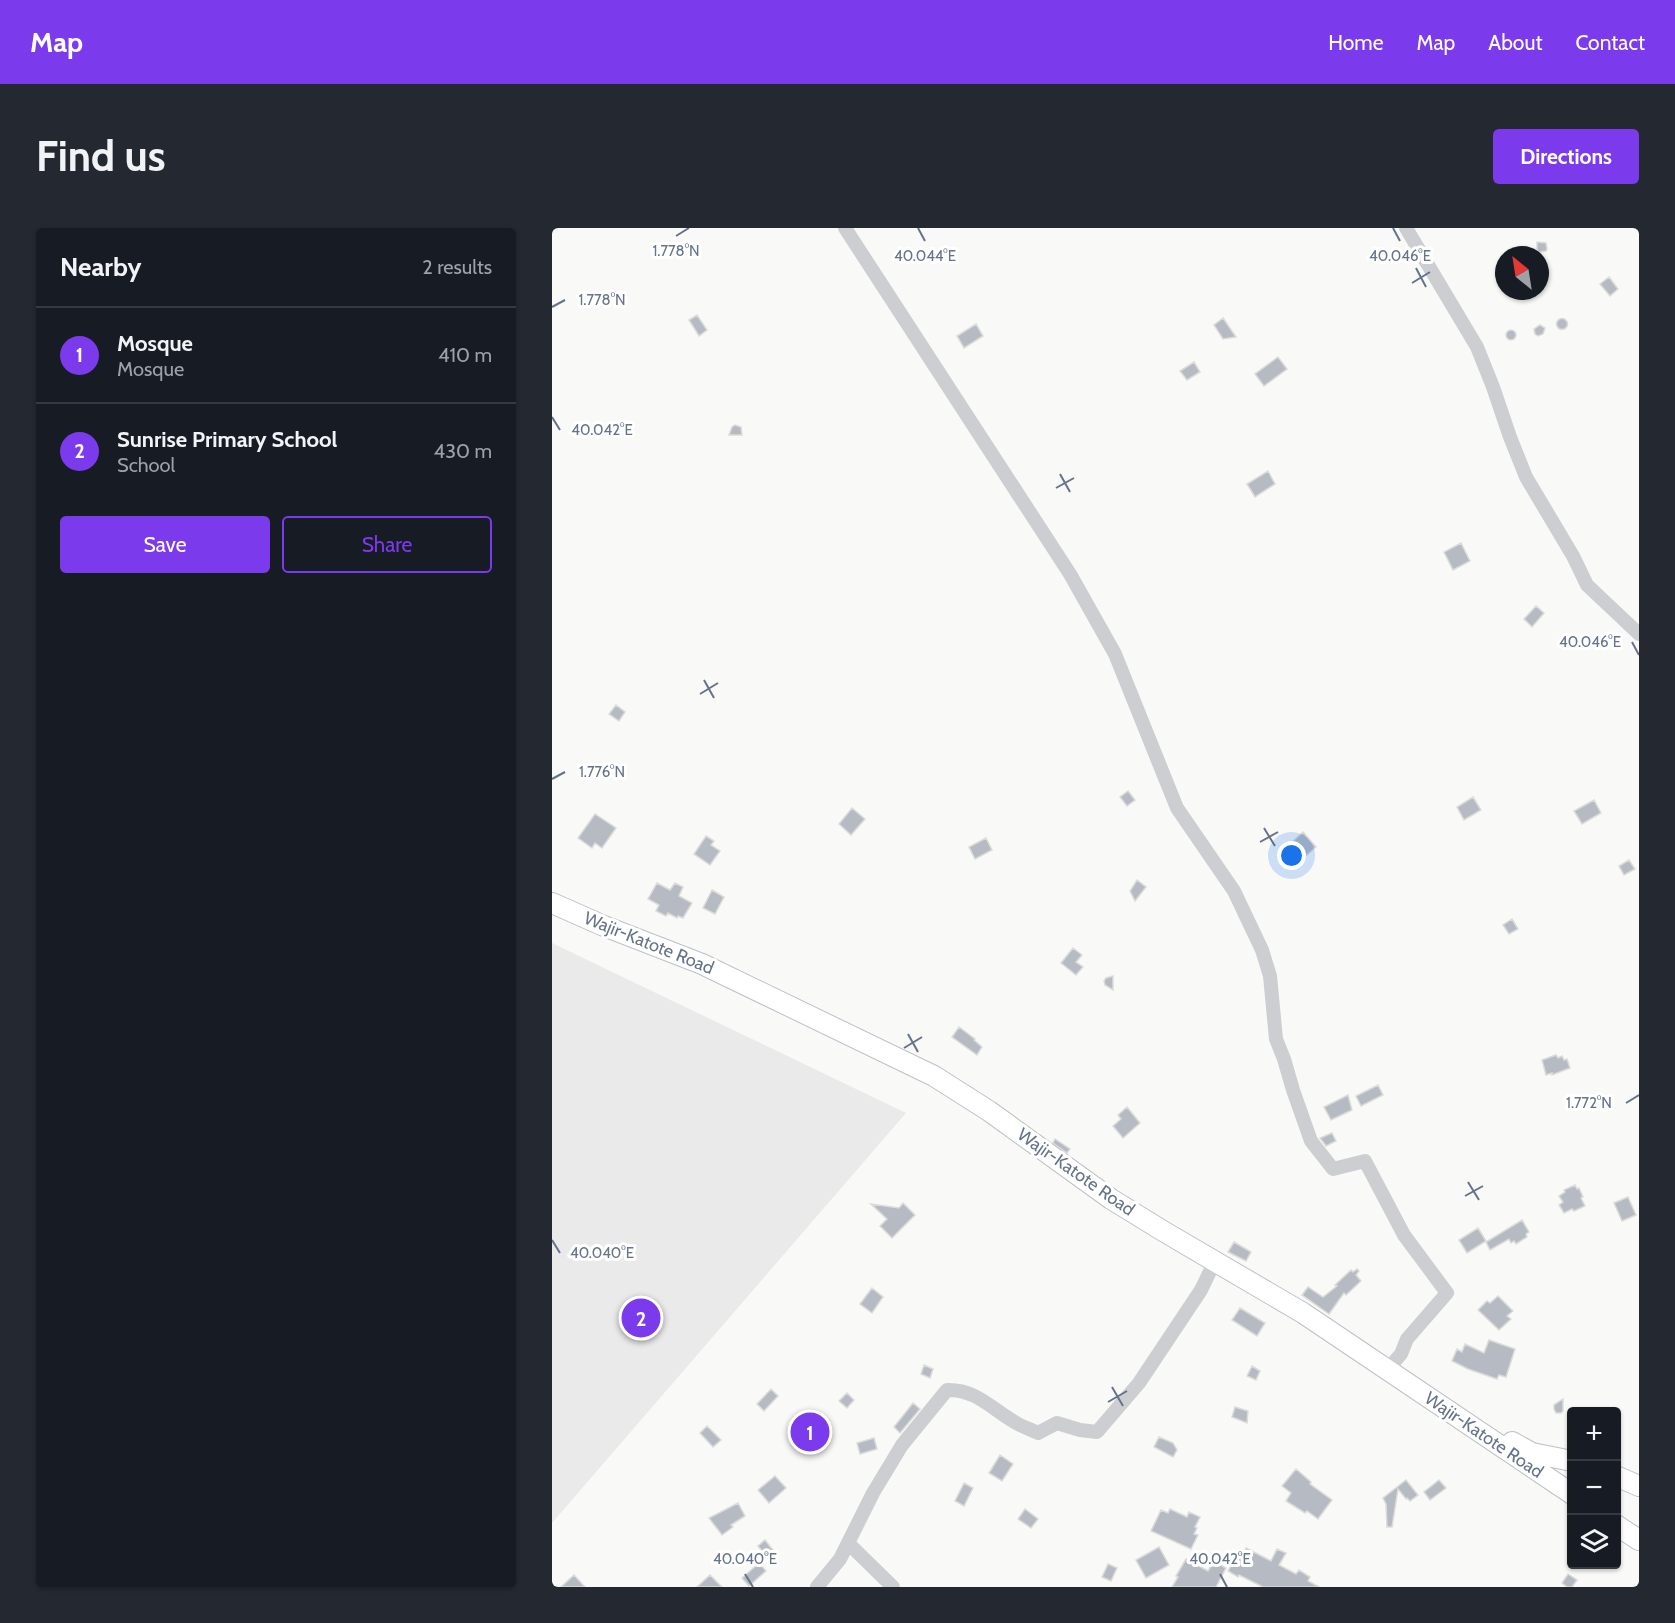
<!DOCTYPE html>
<meta charset="utf-8">
<style>
:root{--surface:#171b24;--page:#242831;--text:#f1f3f6;--muted:#9ea1a6;--line:#363941;--accent:#7c3aed}
body{margin:0;font-family:Cabin,sans-serif;background:var(--page);color:var(--text)}
.controls{position:absolute;right:18px;bottom:18px;display:grid;overflow:hidden;border-radius:6px;box-shadow:0 2px 4px #0004}
.controls button{width:54px;height:54px;display:grid;place-items:center;padding:0;border:0;border-bottom:2px solid var(--line);background:var(--surface);color:var(--text);font:30px sans-serif}
.compass{position:absolute;left:943px;top:18px;width:54px;height:54px;border-radius:50%;background:var(--surface);box-shadow:0 2px 4px #0004;rotate:330deg}
.you{position:absolute;left:740px;top:628px;width:21px;height:21px;margin:-15px;border:4px solid #fff;border-radius:50%;background:#1a73e8;box-shadow:0 0 0 9px #1a73e833}
.badge{display:grid;place-items:center;width:39px;height:39px;border-radius:50%;background:var(--accent);color:#fff;font-size:20px;font-weight:700}
.pin{position:absolute;translate:-50% -50%;border:3px solid #fff;box-shadow:0 2px 6px #0006}
.list{margin:0;padding:0;list-style:none}
h2{display:flex;justify-content:space-between;align-items:center;height:78px;margin:0;padding:0 24px;font-size:26px}
h2 small{font-size:20px;font-weight:400;color:var(--muted)}
.list li{display:grid;grid-template-columns:39px 1fr auto;gap:18px;align-items:center;box-sizing:border-box;height:96px;padding:0 24px;border-top:2px solid var(--line)}
.list b{display:block;font-size:22px;white-space:nowrap}
.list p{margin:0;font-size:20px;white-space:nowrap;color:var(--muted)}
.list em{font-size:20px;font-style:normal;color:var(--muted)}
.actions{display:flex;gap:12px;padding:18px 24px}
.actions a{flex:1;padding:14px 0;border:2px solid var(--accent);border-radius:6px;text-align:center;font-size:21px;color:var(--accent)}
.actions .main{background:var(--accent);color:#fff}
.icon{flex:none;width:33px;height:33px;fill:none;stroke:currentColor;stroke-width:2;stroke-linecap:round;stroke-linejoin:round}
.map{position:relative;flex:none;width:1087px;height:1359px;overflow:hidden;border-radius:6px}
header{display:flex;align-items:center;gap:36px;box-sizing:border-box;height:84px;padding:0 30px;background:var(--accent);color:#fff}
header strong{font-size:28px}
nav{display:flex;gap:33px;margin-inline-start:auto;font-size:21px}
.intro{display:flex;align-items:center;justify-content:space-between;box-sizing:border-box;height:144px;padding:0 36px}
h1{margin:0;font-size:42px}
.button{padding:15px 27px;border-radius:6px;background:var(--accent);color:#fff;font-size:21px;font-weight:700}
main{display:flex;gap:36px;padding:0 36px}
aside{flex:1;background:var(--surface);border-radius:6px;box-shadow:0 2px 4px #0004}
.map>svg:first-child{display:block}
</style>
<header>
<strong>Map</strong>
<nav><a>Home</a><a>Map</a><a>About</a><a>Contact</a></nav>
</header>
<div class="intro"><h1>Find us</h1><a class="button">Directions</a></div>
<main>
<aside>
<h2>Nearby<small>2 results</small></h2>
<ul class="list">
<li><span class="badge">1</span><div><b>Mosque</b><p>Mosque</p></div><em>410 m</em></li>
<li><span class="badge">2</span><div><b>Sunrise Primary School</b><p>School</p></div><em>430 m</em></li>
</ul>
<div class="actions"><a class="main">Save</a><a>Share</a></div>
</aside>
<div class="map">
<svg width="1087" height="1359" viewBox="0 0 1087 1359">
<rect width="100%" height="100%" fill="#f9f9f7"/>
<path fill="#eaeaea" d="M0,715l354,170 -354,410z"/>
<path fill="#b6bbc3" stroke="#dbdbd9" stroke-width="1.5" d="M985,14l9,1 1,6 -1,2 -7,1 -2,-3z
M1057,49l9,12 -8,7 -10,-12z
M145,87l10,15 -8,6 -10,-16z
M671,90l13,19 -13,2 -9,-14z
M1004.5 96a5.5 5.5 0 1 1 11 0a5.5 5.5 0 1 1-11 0Z
M424,96l7,12 -19,12 -7,-12z
M988,97l5,3 -2,6 -5,2 -3,-2 -1,-5z
M954 107a5 5 0 1 1 10 0a5 5 0 1 1-10 0Z
M726,129l9,12 -23,17 -9,-12z
M642,134l6,10 -13,8 -7,-9z
M183,197l6,2 1,8h-13l3,-8z
M716,243l7,13 -20,13 -8,-13z
M909,315l9,18 -17,9 -9,-18z
M984,378l8,7 -12,14 -8,-8z
M64,477l9,7 -6,9 -10,-7z
M576,563l7,9 -8,6 -7,-9z
M921,569l8,13 -17,10 -7,-13z
M1042,572l7,13 -19,11 -8,-13z
M300,580l13,11 -14,16 -12,-11z
M43,586l21,14 -14,20 -7,-5 -3,5 -14,-10z
M751,604l13,15 -16,14 -8,-9 3,-3 -5,-5z
M154,608l8,5 -3,4 9,6 -10,14 -16,-11z
M434,610l6,12 -17,9 -6,-12z
M1077,632l6,9 -11,6 -5,-9z
M585,652l9,7 -11,14 -5,-10z
M105,655l13,7 5,-7 8,4 -4,9 13,7 -9,15 -5,-2 -1,2 -9,-5 -2,3 -10,-5 3,-6 -11,-6z
M160,662l12,7 -9,17 -12,-6z
M960,691l6,10 -9,5 -6,-9z
M521,720l9,7 -6,7 7,5 -7,8 -15,-12z
M561,748v14l-8,-5 -1,-4 2,-3z
M407,799l16,12 -1,1 8,7 -5,8 -25,-18z
M1004,827l2,3 4,-2 2,4 3,-1 3,9 -18,7v-2l-6,2 -4,-15z
M826,857l5,10 -22,11 -5,-10z
M796,867l4,15 -21,10 -7,-13z
M575,879l13,16 -17,15 -10,-12 8,-7 -3,-4z
M780,905l4,8 -10,5 -6,-8z
M503,911l15,10 -3,4 -14,-10z
M1023,957l2,4 2,-1 4,9 -2,1 4,8 -11,5 -2,-2 -8,4 -5,-8 4,-3 -4,-6 6,-4 -1,-2z
M1076,969l8,18 -14,6 -8,-18z
M351,975l12,12 -23,23 -12,-12 7,-7 -16,-15 28,4z
M970,992l7,12 -3,2 1,3 -11,7 -2,-3 -3,2 -2,-4 -19,11 -4,-8z
M926,1000l8,13 -19,12 -8,-13z
M682,1014l17,10 -5,9 -18,-9z
M805,1041l2,2 -3,4 5,6 -15,14 -2,-2 -15,21 -27,-19 6,-8 15,10 14,-11 -2,-1 16,-15 2,2z
M320,1060l11,9 -11,16 -12,-9z
M946,1068l15,15 -6,5 4,3 -12,11 -21,-20 9,-9 3,2z
M688,1080l25,15 -8,13 -25,-16z
M937,1112l26,9 -9,28 -7,-2 -2,4 -29,-10 -16,-8 5,-12 5,3 3,-8 19,9z
M372,1137l9,4 -3,9 -9,-4z
M700,1138l8,5 -4,9 -9,-4z
M219,1161l7,7 -14,15 -7,-7z
M295,1165l7,7 -7,8 -8,-7z
M1011,1171v12l-2,2h-5l-2,-4v-4z
M361,1175l7,6 -20,24 -6,-6z
M683,1179l13,4 -1,12 -15,-6z
M266,1188l6,13 -3,1 4,8 -12,6 -10,-20z
M155,1198l14,14 -8,7 -13,-14z
M607,1209l14,6 4,7 -4,7 -19,-10z
M322,1210l3,11 -17,5 -3,-11z
M448,1227l13,9 -11,17 -13,-8z
M744,1241l15,13 -1,2 22,16 -14,19 -11,-8 -2,2 -19,-12 5,-8 -9,-7z
M223,1248l11,12 -17,15 -11,-13z
M854,1252l12,15 -8,6 -3,-3 -1,1 -8,-10 -6,38h-5l-1,-23 -3,-6z
M887,1252l7,8 -16,12 -6,-8z
M412,1255l9,5 -9,18 -9,-5z
M186,1275l7,13 -14,9 2,2 -11,8 -13,-17z
M473,1281l13,10 -7,9 -13,-9z
M618,1281l17,8 2,-5 11,5 -5,10 2,1 -3,6 4,1 -7,14 -40,-18 10,-21 7,3z
M213,1312l11,14 -7,6 -11,-14z
M607,1319l10,18 -23,13 -10,-18z
M694,1320l25,13 6,-12 9,4 -7,12 17,9 3,-4 11,7 -2,4 11,6h-56l-24,-12 -1,2 -10,-6 12,-22 5,3z
M634,1331l22,12 6,-10 12,7 -10,19h-44l6,-10 -2,-1z
M207,1335l7,8 -17,15 -7,-8z
M556,1336l9,4 -6,13 -9,-4z
M1016,1346l9,6 -5,7h-5l-5,-4z
M22,1347l11,12h-24z
M158,1347l12,12h-25z"/>
<g fill="none" stroke-linecap="round" stroke-linejoin="round">
<g stroke="#bdc1c7" stroke-width="22">
<path id="secondary" d="M0,675l52,23 98,38 232,112 55,35 122,88 52,32 140,82 269,181
M960,1214l20,11 40,8
M1064,1248l23,10
M1064,1297l23,15"/>
</g>
<path stroke="#ccced2" stroke-width="14" d="M293,0l225,346 45,80 62,154 57,83 28,59 8,26 6,63 8,20 9,31 18,51 22,28 32,-8 39,74 43,58 -40,46 -6,15 -13,15
M854,0l71,119 16,40 17,50 16,40 47,79 14,29 52,49
M296,1315l45,44
M265,1359l23,-28 33,-66 29,-48 45,-55c31,-1 47,22 73,35 6,3 12,5 18,8l19,-10 23,7 17,2 42,-49 62,-93 14,-29"/>
<use href="#secondary" stroke="#fff" stroke-width="20"/>
</g>
<path fill="none" stroke="#66738a" stroke-width="2" d="M366,0l7,13M841,0l7,13M124,8l13,-8M864,40l10,19M860,55l18,-11M0,79l13,-7M0,189l8,13M508,246l10,18M504,260l18,-10M1080,414l7,13M152,452l10,18M148,466l18,-11M0,551l13,-7M712,600l11,18M708,614l18,-10M356,806l10,18M352,820l18,-11M1074,875l13,-8M916,954l11,18M913,968l18,-10M0,1012l8,13M560,1159l11,19M556,1174l19,-11M193,1346l8,13M668,1346l7,13"/>
<g text-anchor="middle" stroke-width="6" stroke-linejoin="round" paint-order="stroke">
<g font-size="18" fill="#66738a" stroke="#fff">
<text transform="translate(97 715) rotate(22)" y="6">Wajir-Katote Road</text>
<text transform="translate(524 944) rotate(35)" y="6">Wajir-Katote Road</text>
<text transform="translate(932 1207) rotate(34)" y="6">Wajir-Katote Road</text>
</g>
</g>
<g font-size="15" text-anchor="middle" fill="#66738a" stroke="#fff" stroke-width="6" stroke-linejoin="round" paint-order="stroke">
<text x="124" y="28">1.778°N</text>
<text x="373" y="33">40.044°E</text>
<text x="848" y="33">40.046°E</text>
<text x="50" y="77">1.778°N</text>
<text x="50" y="207">40.042°E</text>
<text x="1038" y="419">40.046°E</text>
<text x="50" y="549">1.776°N</text>
<text x="1037" y="880">1.772°N</text>
<text x="50" y="1030">40.040°E</text>
<text x="193" y="1336">40.040°E</text>
<text x="668" y="1336">40.042°E</text>
</g>
</svg>
<div class="controls">
<button>+</button>
<button>−</button>
<button><svg class="icon" aria-label="layers" viewBox="0 0 24 24"><path d="M12 4l9 5-9 5-9-5zM3 14l9 5 9-5"/></svg></button>
</div>
<svg class="compass" viewBox="-18 -18 36 36"><path d="M0-13l5 13h-10z" fill="#e53935"/><path d="M0 13l5-13h-10z" fill="#9ea1a6"/></svg>
<div class="you"></div>
<div class="pin badge" style="left:258px;top:1204px">1</div>
<div class="pin badge" style="left:89px;top:1090px">2</div>
</div>
</main>
